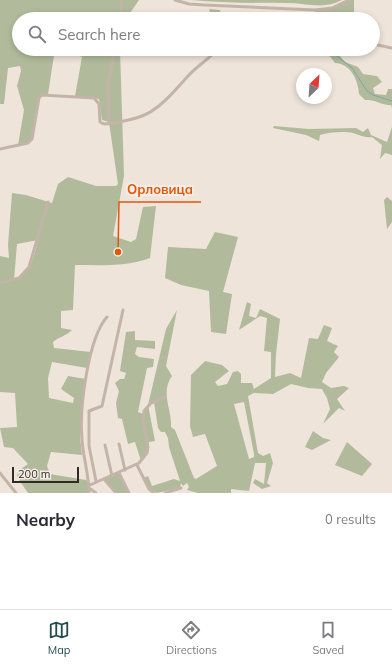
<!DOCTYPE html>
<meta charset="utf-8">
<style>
:root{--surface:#fff;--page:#f7f7f7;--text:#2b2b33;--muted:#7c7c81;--line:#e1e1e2;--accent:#224c4e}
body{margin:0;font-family:Mulish,sans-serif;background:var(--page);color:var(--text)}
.compass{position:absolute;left:296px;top:68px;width:36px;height:36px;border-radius:50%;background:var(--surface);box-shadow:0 2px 6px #0003;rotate:25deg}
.scale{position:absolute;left:12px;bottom:10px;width:67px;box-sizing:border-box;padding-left:4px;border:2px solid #322a27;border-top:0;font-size:11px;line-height:14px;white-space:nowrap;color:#322a27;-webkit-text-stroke:3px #f6eee6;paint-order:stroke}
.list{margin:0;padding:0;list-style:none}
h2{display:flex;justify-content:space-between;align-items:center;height:52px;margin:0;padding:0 16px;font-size:17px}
h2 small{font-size:13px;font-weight:400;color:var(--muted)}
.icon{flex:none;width:22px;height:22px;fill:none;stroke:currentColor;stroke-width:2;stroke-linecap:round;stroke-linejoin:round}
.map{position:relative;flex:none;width:392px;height:493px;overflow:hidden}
.search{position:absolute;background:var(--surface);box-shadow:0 2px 6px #0003;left:12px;right:12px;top:12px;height:44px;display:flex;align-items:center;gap:10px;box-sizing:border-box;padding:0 14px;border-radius:22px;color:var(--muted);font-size:15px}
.sheet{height:116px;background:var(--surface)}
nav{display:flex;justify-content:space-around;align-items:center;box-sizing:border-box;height:56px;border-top:1px solid var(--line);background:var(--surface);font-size:11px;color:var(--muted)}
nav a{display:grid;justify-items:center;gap:2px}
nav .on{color:var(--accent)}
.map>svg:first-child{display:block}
</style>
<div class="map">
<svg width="392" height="493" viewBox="0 0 392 493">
<rect width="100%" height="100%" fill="#eee4da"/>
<path fill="#b1bb9c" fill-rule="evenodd" d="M0,0h139l-13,19h-107v30h36l-7,45 -6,1 -3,3 -6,40 -3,3 -12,4 6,-35 -7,-24 4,-15 -1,-5 -12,2 -4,36h-4z
M191,0h151c-18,10 -36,3 -55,3 -31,0 -64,0 -96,-3z
M349,0h5v19h-39v-9l17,-2z
M209,9l11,1 2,9h-10z
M63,49h57l4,127 -11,60 18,6 5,-3 7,-32 13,-1 -6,52c-23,9 -51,7 -75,7l-2,45 -12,1v17l11,2c-6,6 -13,7 -19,12l1,6 37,4 -4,16 -35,-6 -4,16 1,20 24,5 1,-5 -13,-9 7,-13 18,3 -6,58 2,18 -31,-3 -4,14 3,8 36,6 3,4 -1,9h-60l-11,-16 1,-6 10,-7 -15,-16 -9,-1 -4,-19 17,-1 -2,-34 -15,-1v-136l9,2 -1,-13 4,-52 14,2 26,8 6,-19 10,-7 28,9h20l2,-2 -9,-62 -7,-2 -3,-21 -24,-3 7,-39zM38,240c-4,17 -7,32 -24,40l3,-36z
M324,49h10l11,13 13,5 5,7 14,2 5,6 -9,6 2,6 11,1 2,-6h4v19l-1,-3c-11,0 -16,-6 -26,-5l-6,-6c-1,-14 -8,-30 -24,-31z
M274,126l35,3 47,-1 7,4 5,-4 3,7 16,7 5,-15v28l-7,-2 -5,6 2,-14 -10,-8c-8,1 -12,-2 -19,-4 -9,-2 -24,-1 -33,2l-1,6 -13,-6 -33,-7z
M387,197l5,4v21l-5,7 -3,-29z
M215,232l23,5 -15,55 9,2 -6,40 -15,-2 -2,-41 -28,-6 -16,-7 3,-31 38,2z
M247,302l4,2 -2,12 7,2 4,-9 20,10 -4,35 -1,23 15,-4 11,5 8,-40 9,1 6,-14 8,3 -5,13 11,5 -4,6 5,5 -13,16 -4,9 9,6 13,-2 5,2 -12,11 8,12 -6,-3 -16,16 7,-15 -3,-11 -5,-9 -14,-1 -17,-4 -18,10 -19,-1 -6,3 10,57 5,3 7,-3 3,10 -6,20 4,3 -9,3 -9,-6 2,-4 9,5 2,-21h-11l-6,28 -18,-2v4h-33l-11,-3 2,-3 -2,-4 -4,3 -2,-3 -1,5 -23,5 -7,-4 -6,-11 4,-2 4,10 22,-7 6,2 -11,-34 -1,-9 -3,-6h-4l-3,-4 -4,-26 -6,3 7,36 -6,1 -2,8 -6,11 -6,-19 -7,2 -6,-25 -4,-1 -2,-15 3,-12 -4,-8 5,-4h4l2,-6 -6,-2 6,-39 9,-1v9l20,1v8l-18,-2 -2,7 4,3 15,2 -1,8 -6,1 -9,44 5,2 5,-9 18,-76 11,-19 -11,56 6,10c-12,17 0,33 -1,51l4,3 19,48 2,1 21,-13 -12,-32 -12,3 -3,-11 1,-51 14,-14 17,4 7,6 -14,11 3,4 9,-2 6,-12 5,-1 3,3v9h11l2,6 17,-11v-26l-7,-1 3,-33 -7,-2 -21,14zM244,402l10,52v3l-5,2 -15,-55z
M313,431l10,7 8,2 -19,10 -7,-3z
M347,442l25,22 -10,12 -27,-11z
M119,473l10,20h-13l-12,-14z"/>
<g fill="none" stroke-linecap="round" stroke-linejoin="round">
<path stroke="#7da6a7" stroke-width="1" d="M328,49l24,19 15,23 6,4 19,6"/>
<path stroke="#c4b4a8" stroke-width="3" d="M175,0l14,4 15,1 111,5 17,-2 17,-8
M120,19l2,-19
M250,19l20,-3 12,3
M373,44l19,4
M109,124l-1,-43 7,-32
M0,149l28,-6 4,-4 7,-41 3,-3 52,3 5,6 1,18 4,2c48,-5 54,-15 84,-48 9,-10 21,-17 30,-27
M0,283l19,-5 10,-11 19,-65
M119,444l6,26
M105,445l7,31
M137,465l12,24 5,4
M0,473l16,20
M119,473l10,20
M104,479l12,14
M96,481l-7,-35v-35l13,-5 21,-96
M90,485l49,-22 8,-10 1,-6 -5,-27 1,-9 7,-8 14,-6
M89,488l7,5
M89,493c0,-18 -6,-36 -7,-54 -3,-29 6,-101 25,-122
M165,493l16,-5"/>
</g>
<path fill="none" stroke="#df570d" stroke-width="1.5" d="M118 252L119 202H201"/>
<circle fill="#df570d" stroke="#f6eee6" stroke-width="1.5" cx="118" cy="252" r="4"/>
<g font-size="13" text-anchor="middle" font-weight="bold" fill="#df570d" stroke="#f6eee6" stroke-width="4" stroke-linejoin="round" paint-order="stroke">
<text x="160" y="194">Орловица</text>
</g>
</svg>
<svg class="compass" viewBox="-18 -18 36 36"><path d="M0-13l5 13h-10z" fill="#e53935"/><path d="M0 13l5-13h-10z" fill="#7c7c81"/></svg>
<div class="scale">200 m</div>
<div class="search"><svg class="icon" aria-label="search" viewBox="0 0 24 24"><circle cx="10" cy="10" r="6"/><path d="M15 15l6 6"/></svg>Search here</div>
</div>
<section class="sheet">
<h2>Nearby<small>0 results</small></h2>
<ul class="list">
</ul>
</section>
<nav>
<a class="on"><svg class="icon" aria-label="map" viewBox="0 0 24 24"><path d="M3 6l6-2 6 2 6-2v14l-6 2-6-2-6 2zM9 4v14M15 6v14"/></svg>Map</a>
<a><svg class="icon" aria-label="directions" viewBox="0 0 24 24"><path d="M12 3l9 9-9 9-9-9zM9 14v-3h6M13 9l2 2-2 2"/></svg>Directions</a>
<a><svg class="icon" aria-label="saved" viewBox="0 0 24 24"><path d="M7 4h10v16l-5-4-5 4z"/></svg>Saved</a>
</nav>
